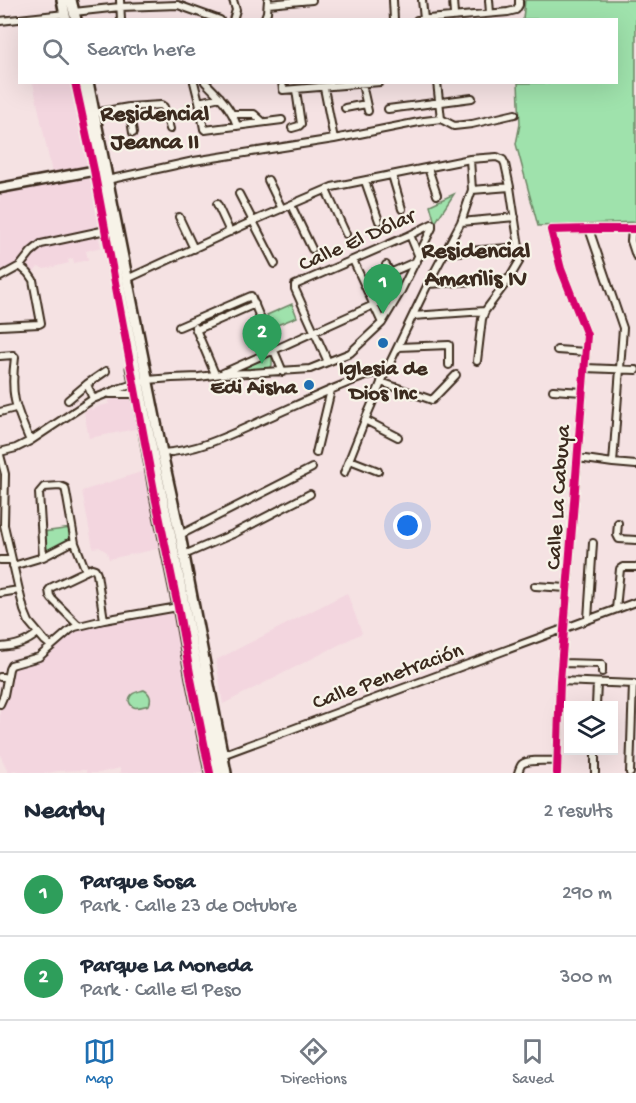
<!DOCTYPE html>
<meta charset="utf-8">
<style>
:root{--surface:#fff;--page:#f6f6f7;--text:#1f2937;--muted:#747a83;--line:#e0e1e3;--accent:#1f6fb2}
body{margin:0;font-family:"Gochi Hand",sans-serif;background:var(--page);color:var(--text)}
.controls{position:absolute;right:18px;bottom:18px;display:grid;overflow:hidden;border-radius:0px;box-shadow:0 6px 24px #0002}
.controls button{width:54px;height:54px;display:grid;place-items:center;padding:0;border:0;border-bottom:2px solid var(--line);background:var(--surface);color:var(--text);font:30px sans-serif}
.you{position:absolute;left:408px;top:526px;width:21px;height:21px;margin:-15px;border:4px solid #fff;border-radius:50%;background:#1a73e8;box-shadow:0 0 0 9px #1a73e833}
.badge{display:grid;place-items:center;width:39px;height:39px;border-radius:50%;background:var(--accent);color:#fff;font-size:20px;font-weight:700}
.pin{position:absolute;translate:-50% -50px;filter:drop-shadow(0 2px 3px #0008)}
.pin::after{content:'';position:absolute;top:32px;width:21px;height:18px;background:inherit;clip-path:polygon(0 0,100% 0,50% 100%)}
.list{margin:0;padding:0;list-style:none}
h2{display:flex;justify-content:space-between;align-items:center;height:78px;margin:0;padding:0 24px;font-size:26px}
h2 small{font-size:20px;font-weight:400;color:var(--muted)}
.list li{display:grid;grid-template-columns:39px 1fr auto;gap:18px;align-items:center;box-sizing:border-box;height:84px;padding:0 24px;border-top:2px solid var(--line)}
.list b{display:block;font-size:22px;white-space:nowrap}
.list p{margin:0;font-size:20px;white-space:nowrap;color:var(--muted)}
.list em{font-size:20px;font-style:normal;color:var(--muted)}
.icon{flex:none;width:33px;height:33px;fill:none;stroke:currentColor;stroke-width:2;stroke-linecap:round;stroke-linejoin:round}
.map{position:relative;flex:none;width:636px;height:773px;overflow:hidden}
.search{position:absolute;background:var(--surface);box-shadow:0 6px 24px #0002;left:18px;right:18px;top:18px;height:66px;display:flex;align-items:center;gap:15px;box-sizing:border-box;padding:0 21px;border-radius:0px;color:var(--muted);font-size:22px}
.sheet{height:246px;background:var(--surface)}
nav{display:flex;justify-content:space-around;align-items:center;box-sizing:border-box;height:84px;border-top:2px solid var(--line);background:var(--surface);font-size:16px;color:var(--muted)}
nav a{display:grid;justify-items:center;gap:3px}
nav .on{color:var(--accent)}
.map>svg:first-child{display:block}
</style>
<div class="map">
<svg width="636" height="773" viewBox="0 0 636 773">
<rect width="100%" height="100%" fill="#f5e2e3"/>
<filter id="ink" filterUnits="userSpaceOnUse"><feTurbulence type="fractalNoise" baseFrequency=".0167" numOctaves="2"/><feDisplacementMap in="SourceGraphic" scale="12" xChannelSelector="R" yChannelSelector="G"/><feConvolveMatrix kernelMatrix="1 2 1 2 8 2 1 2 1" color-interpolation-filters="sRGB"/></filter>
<g filter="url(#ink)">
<path fill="#f3d6df" d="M33,83h46l13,80 -2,3 -38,7z
M92,176l3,1 10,49 -57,14 -28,23 -20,12v-82z
M98,235l3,12 -15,4 2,9 -14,3 -1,-5 -5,2 1,3 -24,6 -7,-2 -5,6 -5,-5 -1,-2 4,-10 10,-7z
M133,396l4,2 4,30 -52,10 -5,-26 7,-4 1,2 8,-4 9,-2 -1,-4z
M147,470l15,78 -53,11 -2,-7 -8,-5 -6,1 -11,-57z
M347,593l15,40 -139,71 -7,-44z
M175,610l9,56 24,107h-88v-5l-21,5h-13v-3l-28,1 -10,2h-23l-10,-3 -6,3 -9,-18v-47l2,-3 11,-37 5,-3 16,-3 15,-11 21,-19 9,-3z"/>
<path fill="#9fe2ac" stroke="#6d8665" stroke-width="1.5" d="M525,0h111v222l-98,4 -22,-82 4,-20 -2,-41 98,-1v-62l-93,-1z
M454,194l-19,29 -5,-18z
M292,304l5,13 -25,10 -5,-12z
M270,355l2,1v9l-2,4 -38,3z
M71,528l2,10 -28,15 -2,-21z
M144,690c6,3 8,9 5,15 -9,2 -17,6 -20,-4 1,-9 8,-9 15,-11z"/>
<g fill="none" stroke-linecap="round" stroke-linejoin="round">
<g stroke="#3b2a1e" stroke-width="10">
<path id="street" d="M120,0l1,20
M393,0l1,20
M422,0l2,19
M453,0l1,15
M489,0l1,13
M268,4l44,-4
M74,12l46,-5 58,-2 42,15
M233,20l3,-10 -3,-10
M264,20l3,-8 1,-12
M417,20l91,-8 8,-2 3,-5v-5
M0,21l65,-7
M194,82l5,20 5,27 1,1 77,-10
M205,82c14,14 26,25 32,44
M282,82l1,8 97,-8
M437,82l4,37
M362,84l6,27
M324,88l10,51
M199,102l21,-5
M129,107l4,26
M345,108l21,-4
M388,109l84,-11
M94,113l35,-6 32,-2 3,2 6,22
M233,114h21l9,8
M441,119l13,7 18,-2 43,-10
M292,128l7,-2 2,-2 -5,-34
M428,168l9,27
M392,175l10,34
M107,180l87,-19 140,-22 90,-18 17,-2
M268,180l14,29
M365,181l14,40
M326,190l20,44
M472,190l38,-3
M239,194l36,70
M217,204l13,28
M291,205l21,44
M179,217l15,32
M461,222l54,-5
M589,229l34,99 -10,135
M632,229l-1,12 5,15
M410,235l9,22
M444,253l75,-6
M353,260l29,63
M386,265l4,8
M0,277l20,-11 11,-14 10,-8 65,-14
M127,279l126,-58 79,-34 138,-28 27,-2 6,3 2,4 5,23 9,60v15l-10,17 -24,32 -3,8 -5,42
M428,284l81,-5
M399,294l-9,-21 27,-12
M413,316l72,-5
M0,326l39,-2 2,-1 -8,-43 -5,-7 -8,-7
M179,327l72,-31 32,76
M195,327l20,47
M196,330l59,-26
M398,347l51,-2v20
M557,350l29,2
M0,356l13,-1 2,2c-5,39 0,49 15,84
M328,362l-33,-73v-4l115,-50 22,-11
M585,368l51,2
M223,373l177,-80
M381,382l51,18 24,-25
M87,384l19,-13
M553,390l29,2
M110,394h29
M68,400l19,-16 6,15
M0,412l15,-4
M365,420l33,17
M0,452l16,-4 14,-7 63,-42 28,-11 27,-8 24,-2 27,-1 22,-3 29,-1 60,-4 40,-16 32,-30 18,-30 32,-65v-4
M162,453c36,-2 68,-18 101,-33 41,-18 81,-38 124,-51
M316,453l15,-63
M0,455l5,19 -1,51 15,65 5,20 5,12 16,19 6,5
M578,458l35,5 23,2
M350,460l28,11
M344,473l21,-53 22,-51 41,-85 33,-62 11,-32 -2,-31
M618,523l-1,12 2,4 17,1
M180,535l132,-67
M184,555l49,-21 77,-40
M43,557l-4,-64 5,-6 16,-1 5,2 1,4 9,51 11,28
M0,560h11
M13,566l30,-9 27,-14h5
M535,586l32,2
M0,593l19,-3
M616,609l4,-40 3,-2h13
M588,619l5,-76
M79,626l-27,-27 -2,-3 -1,-6 3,-3 40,-19 3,1 2,5 7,46
M0,647c16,-1 26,-4 38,-14
M561,663l40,1 1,1v7
M0,677h3
M560,681l75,3
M0,704l4,-9 5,-26 2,-4 28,-8 31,-27 5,-3 29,-7 74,-13
M596,706l1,-23
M222,755l414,-153
M518,773c1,-3 2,-7 4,-9 6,-5 27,-3 35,-3
M557,773l3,-92 27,-346 -26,-66 -10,-39 38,-1h47
M595,773v-23
M630,773l3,-89"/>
</g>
<g stroke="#3b2a1e" stroke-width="13">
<path id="secondary" d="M0,188l103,-19
M131,368l6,29
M140,409l14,82 24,116 13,72 19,94"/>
</g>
<g stroke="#3b2a1e" stroke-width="14">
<path id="primary" d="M62,0l4,20
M71,0l5,20
M79,82l74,373 18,82 46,236
M88,82l74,371 18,82 46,238"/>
</g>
<use href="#street" stroke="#f7f3e8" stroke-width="6"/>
<use href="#secondary" stroke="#f7f3e8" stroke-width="8"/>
<use href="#primary" stroke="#f7f3e8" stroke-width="9"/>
<g stroke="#f7f3e8" stroke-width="11">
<path id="cycleway" d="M75,82l19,88 60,321 24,116 13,72 19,94
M557,773l3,-92 27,-346 -26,-66 -10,-39 38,-1h47"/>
</g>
<use href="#cycleway" stroke="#d6006c" stroke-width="8"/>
</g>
</g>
<g fill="#1f6fb2" stroke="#f7f3e8" stroke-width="2">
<circle cx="383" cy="343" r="6"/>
<circle cx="309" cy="385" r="6"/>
</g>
<g text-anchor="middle" stroke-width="4.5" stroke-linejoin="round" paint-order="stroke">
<g font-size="22" fill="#3b2a1e" stroke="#f7f3e8">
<text transform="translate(356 238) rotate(-24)" y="8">Calle El Dólar</text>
<text transform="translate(556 497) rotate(-86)" y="8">Calle La Cabuya</text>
<text transform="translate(387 674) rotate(-20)" y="8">Calle Penetración</text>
</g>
<g font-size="22" font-weight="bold" fill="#3b2a1e" stroke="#f7f3e8">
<text x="383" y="374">Iglesia de<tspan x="383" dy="25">Dios Inc</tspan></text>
<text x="297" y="393" text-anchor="end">Edi Aisha</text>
</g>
<g font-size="24" font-weight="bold" fill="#3b2a1e" stroke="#f7f3e8">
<text x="155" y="120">Residencial<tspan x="155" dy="28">Jeanca II</tspan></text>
<text x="476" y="257">Residencial<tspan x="476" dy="28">Amarilis IV</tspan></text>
</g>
</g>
</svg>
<div class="controls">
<button><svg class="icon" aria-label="layers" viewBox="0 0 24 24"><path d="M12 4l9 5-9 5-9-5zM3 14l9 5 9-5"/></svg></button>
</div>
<div class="you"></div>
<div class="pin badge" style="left:383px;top:314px;background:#2e9e5b">1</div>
<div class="pin badge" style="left:262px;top:364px;background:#2e9e5b">2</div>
<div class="search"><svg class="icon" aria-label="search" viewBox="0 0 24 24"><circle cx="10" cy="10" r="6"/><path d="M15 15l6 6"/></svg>Search here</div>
</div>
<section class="sheet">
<h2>Nearby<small>2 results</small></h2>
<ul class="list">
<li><span class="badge" style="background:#2e9e5b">1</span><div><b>Parque Sosa</b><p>Park · Calle 23 de Octubre</p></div><em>290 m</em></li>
<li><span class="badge" style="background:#2e9e5b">2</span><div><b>Parque La Moneda</b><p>Park · Calle El Peso</p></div><em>300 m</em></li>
</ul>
</section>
<nav>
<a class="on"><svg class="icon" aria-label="map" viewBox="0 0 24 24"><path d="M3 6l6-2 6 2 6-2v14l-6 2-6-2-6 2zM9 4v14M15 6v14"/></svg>Map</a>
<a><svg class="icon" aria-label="directions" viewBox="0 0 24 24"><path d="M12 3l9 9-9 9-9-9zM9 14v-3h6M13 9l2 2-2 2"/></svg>Directions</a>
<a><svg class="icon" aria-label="saved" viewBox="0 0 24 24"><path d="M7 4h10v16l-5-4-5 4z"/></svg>Saved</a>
</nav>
